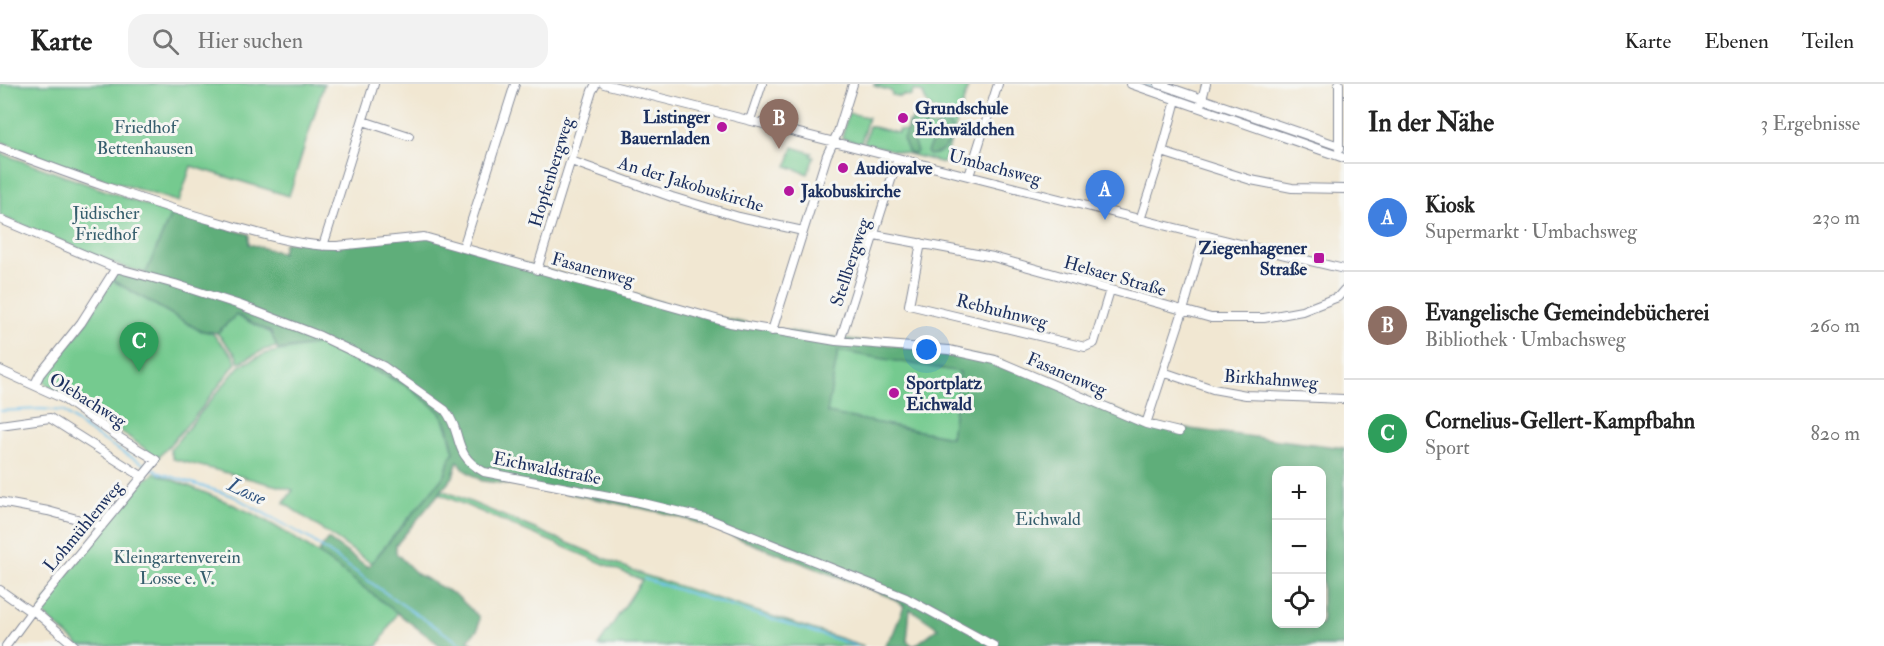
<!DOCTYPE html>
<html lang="de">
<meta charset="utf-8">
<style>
:root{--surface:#fff;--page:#f2f2f2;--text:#222;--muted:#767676;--line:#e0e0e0;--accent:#ea580c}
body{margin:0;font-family:"IM FELL Double Pica",serif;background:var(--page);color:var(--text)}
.controls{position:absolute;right:18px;bottom:18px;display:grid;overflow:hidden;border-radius:12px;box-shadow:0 3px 9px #0003}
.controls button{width:54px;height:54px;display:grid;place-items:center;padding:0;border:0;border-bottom:2px solid var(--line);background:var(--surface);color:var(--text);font:30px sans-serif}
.you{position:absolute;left:927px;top:266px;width:21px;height:21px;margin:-15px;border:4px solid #fff;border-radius:50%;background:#1a73e8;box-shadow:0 0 0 9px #1a73e833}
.badge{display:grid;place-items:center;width:39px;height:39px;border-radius:50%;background:var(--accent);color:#fff;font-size:20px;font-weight:700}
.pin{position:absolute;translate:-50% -50px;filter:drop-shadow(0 2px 3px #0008)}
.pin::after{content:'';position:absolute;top:32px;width:21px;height:18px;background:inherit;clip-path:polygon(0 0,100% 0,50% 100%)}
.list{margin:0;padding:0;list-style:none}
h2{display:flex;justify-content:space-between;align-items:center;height:78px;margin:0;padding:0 24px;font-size:26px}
h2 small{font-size:20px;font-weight:400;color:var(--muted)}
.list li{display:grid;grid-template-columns:39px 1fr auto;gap:18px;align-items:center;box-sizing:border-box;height:108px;padding:0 24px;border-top:2px solid var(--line)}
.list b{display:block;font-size:22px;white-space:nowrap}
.list p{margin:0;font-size:20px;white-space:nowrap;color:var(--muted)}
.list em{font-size:20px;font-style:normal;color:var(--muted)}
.icon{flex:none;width:33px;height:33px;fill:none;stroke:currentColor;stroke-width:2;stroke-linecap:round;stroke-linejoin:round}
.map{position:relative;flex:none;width:1344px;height:562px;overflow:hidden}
header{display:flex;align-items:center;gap:36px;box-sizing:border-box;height:84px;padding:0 30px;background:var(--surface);border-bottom:2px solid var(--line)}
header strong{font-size:28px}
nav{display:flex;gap:33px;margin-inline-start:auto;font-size:21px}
.search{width:420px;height:54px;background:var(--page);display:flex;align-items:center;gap:15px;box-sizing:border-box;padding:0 21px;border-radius:18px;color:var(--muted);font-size:22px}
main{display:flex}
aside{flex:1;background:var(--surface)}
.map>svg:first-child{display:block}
</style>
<header>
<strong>Karte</strong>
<div class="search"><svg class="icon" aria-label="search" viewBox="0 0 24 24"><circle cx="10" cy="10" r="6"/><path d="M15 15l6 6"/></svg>Hier suchen</div>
<nav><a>Karte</a><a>Ebenen</a><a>Teilen</a></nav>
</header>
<main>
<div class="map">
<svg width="1344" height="562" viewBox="0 0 1344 562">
<rect width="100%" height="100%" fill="#f6f6f2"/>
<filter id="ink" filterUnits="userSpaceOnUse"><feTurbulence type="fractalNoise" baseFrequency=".0167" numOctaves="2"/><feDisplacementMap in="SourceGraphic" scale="12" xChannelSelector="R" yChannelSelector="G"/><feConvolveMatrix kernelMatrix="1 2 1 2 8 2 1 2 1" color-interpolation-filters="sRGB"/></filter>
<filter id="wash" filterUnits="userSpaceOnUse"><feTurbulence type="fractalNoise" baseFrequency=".008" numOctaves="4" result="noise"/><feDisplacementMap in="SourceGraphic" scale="24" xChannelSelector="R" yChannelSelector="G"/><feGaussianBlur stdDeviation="1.35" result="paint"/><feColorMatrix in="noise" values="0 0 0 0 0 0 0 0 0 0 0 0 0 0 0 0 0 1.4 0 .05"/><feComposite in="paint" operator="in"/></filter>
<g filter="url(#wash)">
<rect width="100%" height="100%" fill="#f1e7d2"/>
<path fill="#74ca8f" stroke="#487c76" stroke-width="1.5" d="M0,0h324l-35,112 -98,-30 -12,36 -128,-40 -51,-21z
M874,0h95l-25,79 -80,-20 5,-17 29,7 1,-3 7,1 2,-9 30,5 2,-7 7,1 2,-6c-15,-6 -22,-5 -26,-22l-9,-3 -3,6 -9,-1 -1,2 -9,-2 -1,-4 -17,-5z
M848,29l20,4 -7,26 -19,-5z
M793,63l19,6 -1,3 3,1 -6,17 -21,-8z
M0,69l171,61 -25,59 -20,-5 -126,-52z
M112,196l87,50 13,3 22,24 2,6 -35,46 -43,49 -85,-61 -25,-11 -4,-4v-6l40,-50z
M236,231l35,18 6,14 -13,3 -25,13 -3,-8 -19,-22z
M319,260c36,16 97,38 121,69 9,11 9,26 14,39l-4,5 -5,18 -74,88 -87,-60 9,-13 -120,-31 -3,-9 69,-84 28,-13z
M838,266l122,22 -9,65 -125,-24z
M155,389c35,14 72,27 106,45 48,27 92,60 137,93l-20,35h-298l-39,-34 4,-11 100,-121z
M442,406l202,85 220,71h-266l44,-66 -203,-86z"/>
<path fill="#5fae7a" stroke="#3d6e6c" stroke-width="1.5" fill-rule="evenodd" d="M913,33c6,-1 10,0 13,6l-3,10 -6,2 -4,5 4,12 -3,2 -5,-1 -6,-14z
M941,40l9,1c4,15 -5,29 -21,30l-2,-3 3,-7 8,-6 -2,-10 1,-3z
M171,130l78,20v10l33,9 2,-10 20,-2 27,2 93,-8 271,77 72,16 228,31 155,65 194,24v198h-373l-7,-3 -1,3h-79l9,-12 11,-28 -14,-9 -194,-75 -36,-10 -124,-25 -54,-6 -16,-10 -8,-10 -5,16 -57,68v8l21,21 39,21 23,22 -1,12 -10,11 8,6h-35l-123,-93 10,-14 40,28 77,-92 5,-18 4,-5 -6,-25 -7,-14 -36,-28 -86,-41 -41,6 -7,-18 -35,-17 -19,18 -18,-3 -87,-50 5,-8 27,6zM838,267l122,21 -9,65 -124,-24zM1276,386h46v154h-46zM910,525l28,19 -24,18 -7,-5z"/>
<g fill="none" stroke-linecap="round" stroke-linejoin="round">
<path stroke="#6fc1eb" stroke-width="2" d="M1143,0l201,69
M0,327l41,-2 22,2 24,19 37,23 36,20 73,23 77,43 81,58 73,49
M644,495l213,67"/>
</g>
</g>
<g filter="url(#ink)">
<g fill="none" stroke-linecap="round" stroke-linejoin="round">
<g stroke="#868b98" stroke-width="10">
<path id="street" d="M604,0c247,61 493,127 740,185
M1131,0l213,74
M1159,0l180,62
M1201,19l5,-19
M750,36l12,-36
M363,37l46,15
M0,64c74,28 148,55 225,76 37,10 73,22 112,22l87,-9 306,86 106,18 113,9 46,10 151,64 33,8
M1339,65v-65
M1162,68l89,28 41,8 52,1
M571,77l101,36 67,20 64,14
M969,92l29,-92
M0,135l116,49 59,16 65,21 80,31 63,30 62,44c19,24 6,44 39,62l151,29 74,18 197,79 88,48
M1140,136l22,-68 14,-52
M875,151l118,22 218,61h53l38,-7 36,-14 6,-7
M921,159l-12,62 176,42 9,-4 16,-53
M323,162l51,-162
M463,164l52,-164
M537,186l55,-179 4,-7
M772,247l55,-176 11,-23 15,-48
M840,257l58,-183
M0,286l62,28 58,40 36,22 -125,152 -25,34
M1163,288l50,17 33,6 98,4
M35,300l5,-10 41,-51 35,-55
M1146,340l37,-113 21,-75
M0,341l50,-7 93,59
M0,418l48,9 54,15
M0,506l31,22
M33,526l42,36"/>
</g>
<use href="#street" stroke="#fff" stroke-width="8"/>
</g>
</g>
<g fill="#b5179e" stroke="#f6f6f2" stroke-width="2">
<circle cx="903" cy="34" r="6"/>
<circle cx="722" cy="43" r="6"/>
<circle cx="843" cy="84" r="6"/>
<circle cx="789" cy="107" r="6"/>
<rect x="1313" y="168" width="12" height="12" rx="3"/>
<circle cx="894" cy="309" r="6"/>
</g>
<g text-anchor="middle" stroke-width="6" stroke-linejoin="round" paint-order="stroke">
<g font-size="18" font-weight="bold" fill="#1b2f5e" stroke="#f6f6f2" text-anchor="start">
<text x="915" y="30">Grundschule<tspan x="915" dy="21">Eichwäldchen</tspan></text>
<text x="710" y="39" text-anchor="end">Listinger<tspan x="710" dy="21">Bauernladen</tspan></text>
<text x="855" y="90">Audiovalve</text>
<text x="801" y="113">Jakobuskirche</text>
<text x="1307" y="170" text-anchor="end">Ziegenhagener<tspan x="1307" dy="21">Straße</tspan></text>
<text x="906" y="305">Sportplatz<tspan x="906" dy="21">Eichwald</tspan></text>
</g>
<g font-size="18" fill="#365e6d" stroke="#f6f6f2">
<text x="145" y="49">Friedhof<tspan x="145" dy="21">Bettenhausen</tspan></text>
<text x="106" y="135">Jüdischer<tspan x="106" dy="21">Friedhof</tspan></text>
<text x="1048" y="441">Eichwald</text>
<text x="177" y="479">Kleingartenverein<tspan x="177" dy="21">Losse e. V.</tspan></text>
</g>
<g font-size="18" fill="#1b2f5e" stroke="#f6f6f2">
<text transform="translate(995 83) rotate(15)" y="6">Umbachsweg</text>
<text transform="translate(551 88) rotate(-73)" y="6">Hopfenbergweg</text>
<text transform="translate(691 100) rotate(17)" y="6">An der Jakobuskirche</text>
<text transform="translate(850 178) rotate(-72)" y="6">Stellbergweg</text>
<text transform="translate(593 185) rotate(15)" y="6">Fasanenweg</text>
<text transform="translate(1115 192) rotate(16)" y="6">Helsaer Straße</text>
<text transform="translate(1002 227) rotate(14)" y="6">Rebhuhnweg</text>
<text transform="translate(1067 290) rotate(23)" y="6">Fasanenweg</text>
<text transform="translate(1271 295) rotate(4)" y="6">Birkhahnweg</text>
<text transform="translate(88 316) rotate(32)" y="6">Olebachweg</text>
<text transform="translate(547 384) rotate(11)" y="6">Eichwaldstraße</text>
<text transform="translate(83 442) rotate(-50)" y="6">Lohmühlenweg</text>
</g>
<g font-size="20" font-style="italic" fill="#305481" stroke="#f6f6f2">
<text transform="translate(247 407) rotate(25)" y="7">Losse</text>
</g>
</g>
</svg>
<div class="controls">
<button>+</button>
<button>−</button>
<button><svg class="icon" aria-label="locate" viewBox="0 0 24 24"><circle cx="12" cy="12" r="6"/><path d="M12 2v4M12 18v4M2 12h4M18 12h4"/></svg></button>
</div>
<div class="you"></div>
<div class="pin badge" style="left:1105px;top:136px;background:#3f7fe0">A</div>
<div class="pin badge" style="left:779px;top:65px;background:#8d6e63">B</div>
<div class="pin badge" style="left:139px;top:288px;background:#2e9e5b">C</div>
</div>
<aside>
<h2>In der Nähe<small>3 Ergebnisse</small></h2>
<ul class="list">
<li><span class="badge" style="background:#3f7fe0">A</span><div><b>Kiosk</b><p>Supermarkt · Umbachsweg</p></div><em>230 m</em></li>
<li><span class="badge" style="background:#8d6e63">B</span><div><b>Evangelische Gemeindebücherei</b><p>Bibliothek · Umbachsweg</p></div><em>260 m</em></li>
<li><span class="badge" style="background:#2e9e5b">C</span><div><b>Cornelius-Gellert-Kampfbahn</b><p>Sport</p></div><em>820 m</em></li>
</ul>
</aside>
</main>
